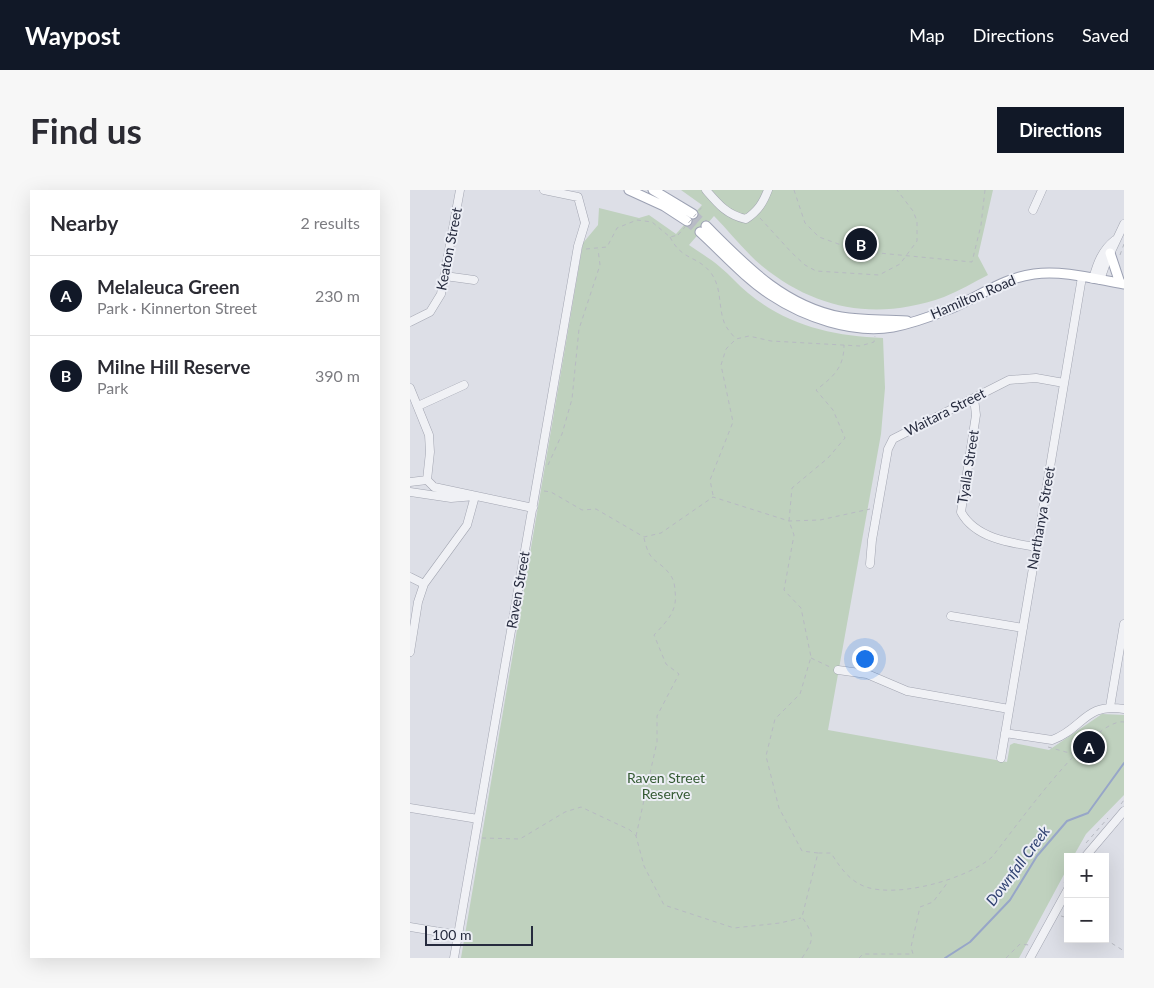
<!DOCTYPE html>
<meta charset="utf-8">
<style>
:root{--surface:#fff;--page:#f7f7f7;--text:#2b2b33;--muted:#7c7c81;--line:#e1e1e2;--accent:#111827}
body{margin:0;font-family:Lato,sans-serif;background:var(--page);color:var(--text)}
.controls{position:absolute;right:15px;bottom:15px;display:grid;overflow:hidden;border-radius:0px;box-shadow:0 5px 20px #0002}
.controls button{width:45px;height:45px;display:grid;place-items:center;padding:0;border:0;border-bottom:1px solid var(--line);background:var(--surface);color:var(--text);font:25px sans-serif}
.scale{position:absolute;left:15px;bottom:12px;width:108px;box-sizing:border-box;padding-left:5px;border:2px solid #262b3e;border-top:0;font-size:14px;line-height:18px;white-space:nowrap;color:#262b3e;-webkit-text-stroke:4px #eceef5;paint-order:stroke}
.you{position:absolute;left:454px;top:468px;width:18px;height:18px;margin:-12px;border:4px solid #fff;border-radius:50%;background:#1a73e8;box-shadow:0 0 0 8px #1a73e833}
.badge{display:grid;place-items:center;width:32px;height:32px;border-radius:50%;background:var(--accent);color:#fff;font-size:16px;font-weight:700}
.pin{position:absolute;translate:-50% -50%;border:2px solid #fff;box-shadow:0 1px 5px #0006}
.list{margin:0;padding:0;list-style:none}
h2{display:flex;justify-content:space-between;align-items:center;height:65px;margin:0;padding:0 20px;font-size:21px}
h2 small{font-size:16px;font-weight:400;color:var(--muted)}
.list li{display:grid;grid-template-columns:32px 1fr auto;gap:15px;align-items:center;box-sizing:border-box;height:80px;padding:0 20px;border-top:1px solid var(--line)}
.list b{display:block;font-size:19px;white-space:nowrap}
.list p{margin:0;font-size:16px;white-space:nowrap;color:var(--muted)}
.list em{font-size:16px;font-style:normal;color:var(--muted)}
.map{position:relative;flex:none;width:714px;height:768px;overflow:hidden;border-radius:0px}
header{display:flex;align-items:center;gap:30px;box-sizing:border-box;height:70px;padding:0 25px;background:var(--accent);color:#fff}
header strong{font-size:24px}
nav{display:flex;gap:28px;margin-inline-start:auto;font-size:18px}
.intro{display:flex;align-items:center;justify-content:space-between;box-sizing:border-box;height:120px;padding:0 30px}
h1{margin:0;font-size:35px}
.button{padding:12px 22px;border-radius:0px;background:var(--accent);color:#fff;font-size:18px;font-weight:700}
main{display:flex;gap:30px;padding:0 30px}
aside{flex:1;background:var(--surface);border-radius:0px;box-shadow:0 5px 20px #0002}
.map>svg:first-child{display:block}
</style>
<header>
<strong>Waypost</strong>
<nav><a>Map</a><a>Directions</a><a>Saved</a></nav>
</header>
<div class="intro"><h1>Find us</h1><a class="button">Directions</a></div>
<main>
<aside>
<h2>Nearby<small>2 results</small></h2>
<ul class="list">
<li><span class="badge">A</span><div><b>Melaleuca Green</b><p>Park · Kinnerton Street</p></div><em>230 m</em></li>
<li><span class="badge">B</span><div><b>Milne Hill Reserve</b><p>Park</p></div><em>390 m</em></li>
</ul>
</aside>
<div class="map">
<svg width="714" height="768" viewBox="0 0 714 768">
<rect width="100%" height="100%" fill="#dddfe7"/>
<path fill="#bfd1be" d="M271,0h312l-15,66 10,19c-14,7 -29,16 -44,22 -67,24 -128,13 -182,-31 -18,-15 -32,-34 -48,-50l-25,29c10,7 22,14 31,22 10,8 18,18 28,26 40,33 85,43 135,45l2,50 -4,46 -53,296 179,32 3,-17 4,-2 35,7 53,-36 22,1v80l-38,39 -13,23h-5v10l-49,91h-558l122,-715 15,-18 1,-17 40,10 10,-3 27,19 26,-29z"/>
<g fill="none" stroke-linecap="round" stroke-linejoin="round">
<path stroke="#97a6c8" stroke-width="2" d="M535,768l25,-16 40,-42 27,-44 30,-35 21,-8 36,-50"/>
<path stroke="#b8bbc5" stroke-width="9" stroke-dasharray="9 4.5" stroke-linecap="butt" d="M283,24l13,12
M277,31l13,11"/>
<g stroke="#a2a5b1" stroke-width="9">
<path id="minor" d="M296,0c12,14 21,25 40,29 12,-8 17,-16 22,-29
M623,20l9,-20
M35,86l29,4
M683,89c4,-15 9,-29 22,-39
M690,90l7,-20 17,-36
M0,132l20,-10 11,-18 19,-104
M0,198l19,47 1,17 -3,28
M564,208l2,17 -15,97c14,26 49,31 75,35
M8,216l46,-21
M17,290l7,7 99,21
M0,292l17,-2
M0,302l41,6 24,-2 -8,29 -43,59 -6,18 -8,50
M460,374l2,-24 16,-91 5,-10 116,-59 27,-2 28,5
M0,387l14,7
M541,426l72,12
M428,480l29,4 40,17 102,18
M700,517l14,-83
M595,543l47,7c31,-11 33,-38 72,-31
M591,568l81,-481
M0,618l68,11
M675,667l39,-46
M0,737l48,8
M44,768l124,-712 7,-23 -7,-26 -34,-7
M620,768l38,-69"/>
</g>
<g stroke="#9ca1b3" stroke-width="11">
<path id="major" d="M219,0l35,16 23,15
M243,0l40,24
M296,36c39,39 77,80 135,91 22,4 44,2 66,4
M290,42c23,21 45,46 71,63 33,22 82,39 122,32 16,-3 39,-11 54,-17 29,-11 55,-32 87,-36 29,-4 61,5 90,10
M700,63l10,30"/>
</g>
<path stroke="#b7bac2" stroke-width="1" stroke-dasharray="4 4" stroke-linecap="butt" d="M384,0l11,33 14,14 39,14 114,11 9,-37 4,-35
M350,28l32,35 13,12 11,6 63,4 21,-11 17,-23v-20l-4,-10 -16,-21
M260,47c12,24 27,18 41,36 11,15 7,32 13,49 2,6 7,11 11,16
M176,59l21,-2 10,-19 20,-8 15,2 18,15 8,-2
M710,65l4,-11
M138,275l14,-31 10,-35 7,-70 21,-64 -2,-16
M134,301l7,1 31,18 14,-1 48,28 17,-4 52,-36 76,24 31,-1 50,-11
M303,305l-3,-15 23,-58 -12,-57 5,-16 10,-10 13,-3 22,5 89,5 14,-4 1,-6
M401,468l19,9
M638,557l25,7
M711,614l3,-4
M226,646l21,-94v-26l22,-42 -13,-10 -12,-29c13,-14 24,-24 21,-44 0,-4 -1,-11 -4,-15 -12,-18 -21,-10 -27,-38
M72,648l38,1 45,-27 16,-5 49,23 6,6 8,30 20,39 70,23 46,-5 21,-5
M676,653l22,-25
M408,663l-16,-2 -23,-43 -13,-52 9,-37 25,-25 11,-37 -10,-49 -17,-18 10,-55 -5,-14 3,-33 36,-30 17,-20 -12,-28 -17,-20c17,-13 28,-22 28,-45
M654,693l4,-6
M651,726l7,2
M695,749l19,12
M392,768c12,-18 13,-22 0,-41l16,-64h13c9,14 18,28 35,34 33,11 101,-8 126,-30 21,-26 101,-140 132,-135
M449,768l4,-4h50l-2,-7 9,-40 13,-5 15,-20
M596,768l14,-14 9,1"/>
<use href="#minor" stroke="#f0f1f5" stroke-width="8"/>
<use href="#major" stroke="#fff" stroke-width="9"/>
<path stroke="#b7bac2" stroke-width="1" stroke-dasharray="4 4" stroke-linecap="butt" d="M268,45l25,-29"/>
</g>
<g text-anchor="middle" stroke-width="4" stroke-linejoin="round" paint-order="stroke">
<g font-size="14" fill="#262b3e" stroke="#eceef5">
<text transform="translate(39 59) rotate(-79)" y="5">Keaton Street</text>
<text transform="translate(563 107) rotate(-23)" y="5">Hamilton Road</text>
<text transform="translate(535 222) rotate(-27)" y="5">Waitara Street</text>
<text transform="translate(558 277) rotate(-81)" y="5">Tyalla Street</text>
<text transform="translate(631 328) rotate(-80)" y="5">Narthanya Street</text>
<text transform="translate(108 400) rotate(-80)" y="5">Raven Street</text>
</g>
<g font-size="14" fill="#345a33" stroke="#eceef5">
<text x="256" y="593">Raven Street<tspan x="256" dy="16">Reserve</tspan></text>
</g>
<g font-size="15" font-style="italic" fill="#304272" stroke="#eceef5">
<text transform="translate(608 676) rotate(-53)" y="5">Downfall Creek</text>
</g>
</g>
</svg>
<div class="controls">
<button>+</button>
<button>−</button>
</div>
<div class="scale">100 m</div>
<div class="you"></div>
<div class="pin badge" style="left:679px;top:557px">A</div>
<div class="pin badge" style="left:451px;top:54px">B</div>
</div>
</main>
